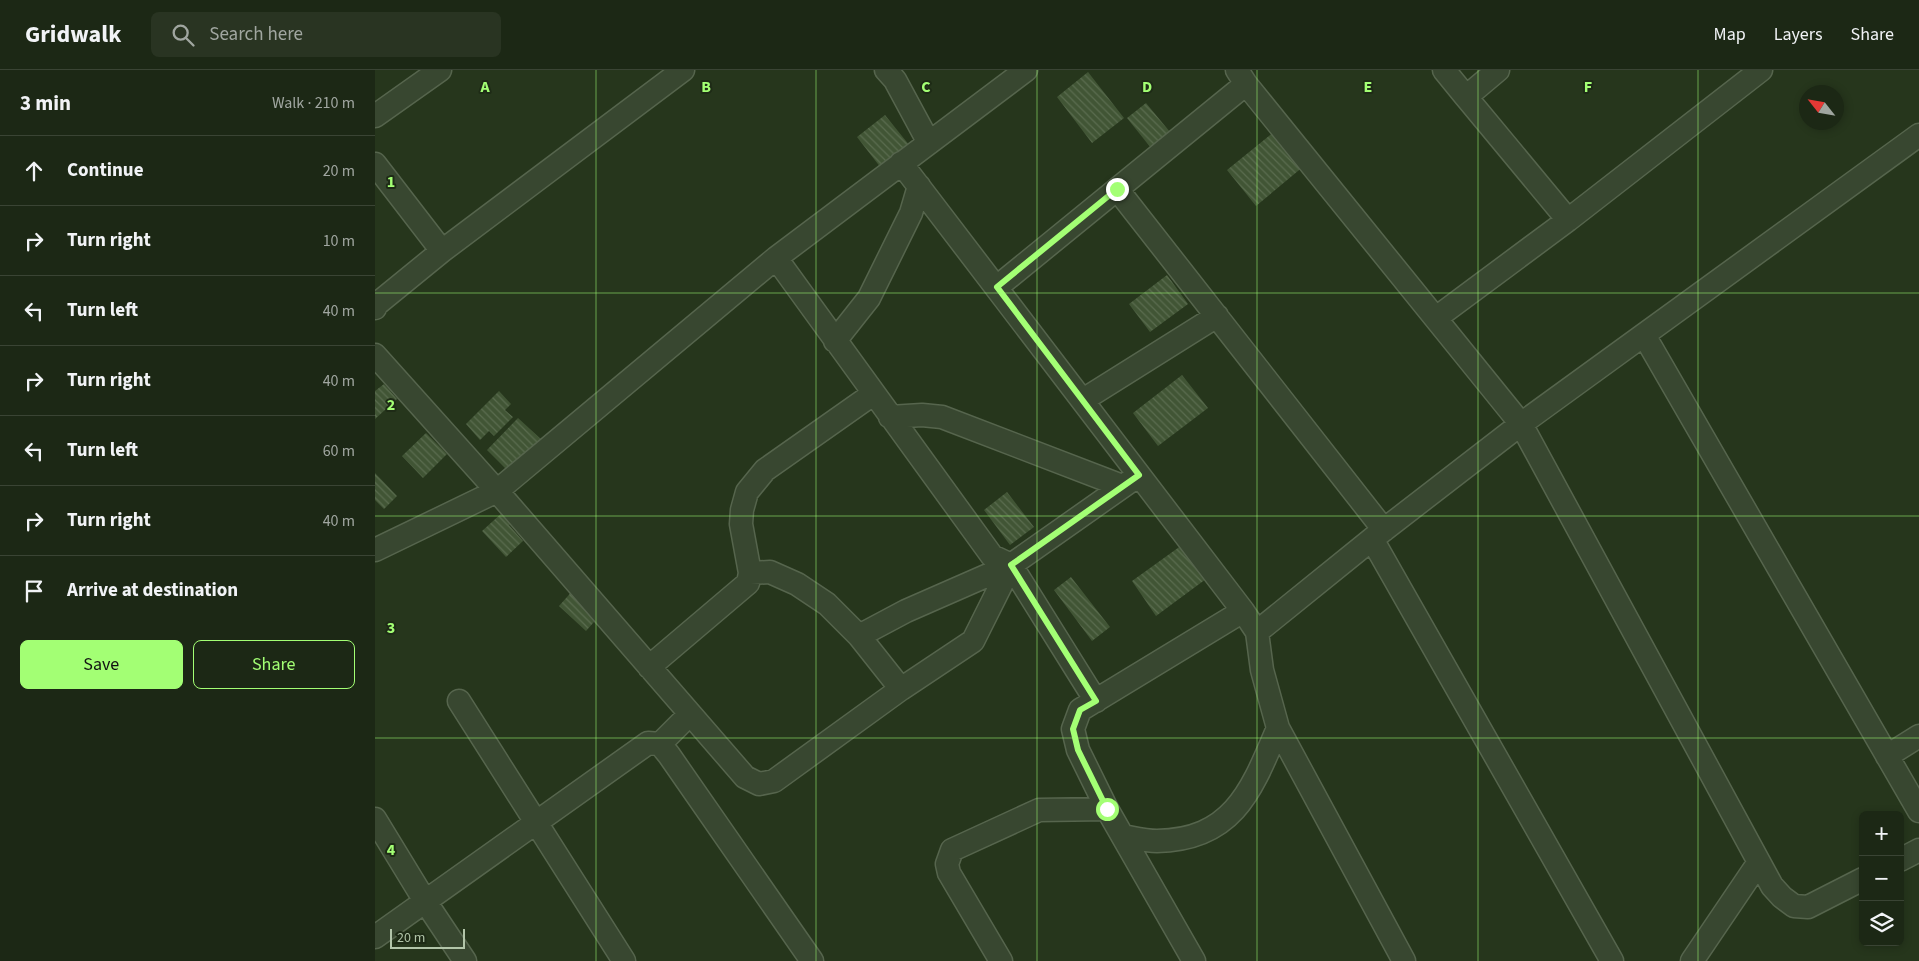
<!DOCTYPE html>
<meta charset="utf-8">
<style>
:root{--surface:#1c2815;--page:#293422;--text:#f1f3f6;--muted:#a0a6a0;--line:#3a4434;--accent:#a3ff74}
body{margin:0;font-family:"Source Sans 3",sans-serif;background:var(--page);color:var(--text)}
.controls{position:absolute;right:15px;bottom:15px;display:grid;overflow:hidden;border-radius:8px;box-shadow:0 2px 8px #0003}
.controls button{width:45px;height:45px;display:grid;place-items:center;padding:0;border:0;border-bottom:1px solid var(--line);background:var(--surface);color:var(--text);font:25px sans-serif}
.compass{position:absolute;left:1424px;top:15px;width:45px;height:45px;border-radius:50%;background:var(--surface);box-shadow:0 2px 8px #0003;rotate:301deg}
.scale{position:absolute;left:15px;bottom:12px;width:75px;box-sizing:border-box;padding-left:5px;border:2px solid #b2c5a9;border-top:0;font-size:14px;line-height:18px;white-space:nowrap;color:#b2c5a9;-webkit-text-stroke:4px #1e2b16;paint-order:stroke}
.stop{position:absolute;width:15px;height:15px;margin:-11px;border:4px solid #a3ff74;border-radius:50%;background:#fff}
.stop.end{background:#a3ff74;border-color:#fff;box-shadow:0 1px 5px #0008}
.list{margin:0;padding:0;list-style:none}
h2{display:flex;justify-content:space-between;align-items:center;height:65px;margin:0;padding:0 20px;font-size:21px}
h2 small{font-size:16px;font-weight:400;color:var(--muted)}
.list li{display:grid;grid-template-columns:32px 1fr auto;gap:15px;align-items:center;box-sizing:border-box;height:70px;padding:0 20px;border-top:1px solid var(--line)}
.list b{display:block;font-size:19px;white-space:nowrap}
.list em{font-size:16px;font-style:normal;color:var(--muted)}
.actions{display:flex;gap:10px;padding:15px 20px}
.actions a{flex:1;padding:11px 0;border:1px solid var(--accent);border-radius:8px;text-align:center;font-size:18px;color:var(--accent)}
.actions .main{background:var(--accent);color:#111}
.icon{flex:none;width:28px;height:28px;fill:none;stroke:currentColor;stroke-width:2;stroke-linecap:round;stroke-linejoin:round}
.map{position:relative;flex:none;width:1544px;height:891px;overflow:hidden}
header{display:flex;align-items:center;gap:30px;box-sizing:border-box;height:70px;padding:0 25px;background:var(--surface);border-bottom:1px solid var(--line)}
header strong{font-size:24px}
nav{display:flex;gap:28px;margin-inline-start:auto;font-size:18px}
.search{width:350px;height:45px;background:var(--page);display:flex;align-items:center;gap:12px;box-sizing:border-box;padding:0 18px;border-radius:8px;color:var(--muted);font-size:19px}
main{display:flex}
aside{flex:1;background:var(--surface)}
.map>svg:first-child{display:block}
</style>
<header>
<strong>Gridwalk</strong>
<div class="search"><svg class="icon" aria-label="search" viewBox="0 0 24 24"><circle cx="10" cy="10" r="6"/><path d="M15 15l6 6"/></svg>Search here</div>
<nav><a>Map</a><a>Layers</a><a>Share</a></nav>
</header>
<main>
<aside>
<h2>3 min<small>Walk · 210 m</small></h2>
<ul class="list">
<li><svg class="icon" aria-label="ahead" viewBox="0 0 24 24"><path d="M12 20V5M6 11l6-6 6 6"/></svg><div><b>Continue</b></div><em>20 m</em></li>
<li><svg class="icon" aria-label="right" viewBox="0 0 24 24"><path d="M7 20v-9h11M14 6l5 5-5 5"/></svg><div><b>Turn right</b></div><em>10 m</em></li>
<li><svg class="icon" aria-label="left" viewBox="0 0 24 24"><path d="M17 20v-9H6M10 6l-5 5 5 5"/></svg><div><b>Turn left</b></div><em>40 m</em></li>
<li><svg class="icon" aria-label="right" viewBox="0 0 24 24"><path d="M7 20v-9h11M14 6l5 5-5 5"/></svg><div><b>Turn right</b></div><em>40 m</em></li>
<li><svg class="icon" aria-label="left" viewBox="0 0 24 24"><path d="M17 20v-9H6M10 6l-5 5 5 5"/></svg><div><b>Turn left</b></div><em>60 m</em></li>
<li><svg class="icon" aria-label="right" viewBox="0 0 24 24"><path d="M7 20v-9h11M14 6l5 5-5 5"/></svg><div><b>Turn right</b></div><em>40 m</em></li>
<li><svg class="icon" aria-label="arrive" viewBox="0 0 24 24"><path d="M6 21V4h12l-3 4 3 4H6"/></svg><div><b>Arrive at destination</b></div></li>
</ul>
<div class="actions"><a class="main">Save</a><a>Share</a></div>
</aside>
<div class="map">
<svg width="1544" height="891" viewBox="0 0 1544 891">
<defs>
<pattern id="building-back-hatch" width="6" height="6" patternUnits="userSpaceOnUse" patternTransform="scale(1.25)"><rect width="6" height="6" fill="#415535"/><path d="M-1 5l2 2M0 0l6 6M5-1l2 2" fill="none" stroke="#5a6c4f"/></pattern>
</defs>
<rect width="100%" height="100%" fill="#26361c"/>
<path fill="url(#building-back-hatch)" d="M713,2l36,46 -32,25 -35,-46z
M771,33l24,29 -19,16 -24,-30z
M510,45l25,31 -29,22 -24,-31z
M900,61l29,35 -48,40 -29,-36z
M792,205l21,29 -38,28 -21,-28z
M807,305l26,33 -50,38 -25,-33z
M9,314l13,15 -22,20v-28z
M124,321l12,13 -6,6 8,7 -19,19 -5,-5 -9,9 -14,-16z
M143,348l25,23 -32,33 -24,-24z
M51,363l21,21 -24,24 -21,-22z
M0,403l22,23 -13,13 -9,-9z
M632,422l27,35 -24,18 -26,-35z
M128,442l9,11 -3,2 14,16 -17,16 -24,-26z
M807,475l24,34 -50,37 -24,-35z
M696,507l39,50 -18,14 -38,-51z
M200,518l26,26 -15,17 -27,-25z"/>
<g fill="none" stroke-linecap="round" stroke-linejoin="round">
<g stroke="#56654d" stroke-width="25">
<path id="minor" d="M511,0l9,10 34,63
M862,0l9,14 275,340 251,462 10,11 12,9 14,1 55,-28
M1069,0l22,27
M1123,0l-32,27 102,123 193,-150
M0,46l65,-46
M526,93l342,448 14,21
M0,94l67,87
M742,119l267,341
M401,188l216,298 19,9 128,-90
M622,217l249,-203
M0,238l2,-4 65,-53 241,-181
M1061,248l132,-98
M1269,265l275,476
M460,271l34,-43 42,-85 8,-27
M0,285l122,136 248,286 14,7 15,-3 127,-92 72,-48 38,-76
M708,330l134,-84
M515,347l32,-2 20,2 180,69
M997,469l240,422
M0,480l122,-59 279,-233 250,-188
M636,495l85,136
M375,503l20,-1 27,12 30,20 32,32 42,53
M484,566l47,-25 105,-46
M274,597l99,-84 2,-10 -9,-49 1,-14 5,-18 18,-22 108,-76
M84,631l165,260
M285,674l30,-30
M1512,686l32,-20
M0,749l50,82 40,60
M748,766c11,2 23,5 34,5 77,-1 95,-52 121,-113
M1525,790l19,-10
M0,867l273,-194 12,1 9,11 143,206
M626,891l-52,-88 -2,-9 5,-14 87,-40 68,-1
M819,891l-87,-152 -29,-59 -5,-21 7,-19 163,-99
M1029,891l-126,-233 -16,-58 -5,-38 115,-93 149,-115 398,-289
M1317,891l67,-99"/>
</g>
<use href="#minor" stroke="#384730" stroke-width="22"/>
</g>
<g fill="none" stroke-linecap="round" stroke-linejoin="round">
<path stroke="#a3ff74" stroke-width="6" d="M732,739l-29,-59 -5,-21 7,-19 16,-9 -85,-136 128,-90 -142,-188 120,-98"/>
</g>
<path fill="none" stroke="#a3ff74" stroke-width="1" stroke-opacity="0.55" d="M221,0v891M441,0v891M662,0v891M882,0v891M1103,0v891M1323,0v891M0,223h1544M0,446h1544M0,668h1544"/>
<g font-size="16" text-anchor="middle" font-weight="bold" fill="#a3ff74" stroke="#1e2b16" stroke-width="4" stroke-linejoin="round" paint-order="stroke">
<text x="110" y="22">A</text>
<text x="331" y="22">B</text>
<text x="551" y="22">C</text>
<text x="772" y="22">D</text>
<text x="993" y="22">E</text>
<text x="1213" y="22">F</text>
<text x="16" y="117">1</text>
<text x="16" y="340">2</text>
<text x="16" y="563">3</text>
<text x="16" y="785">4</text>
</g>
</svg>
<div class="controls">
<button>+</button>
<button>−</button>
<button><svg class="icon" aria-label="layers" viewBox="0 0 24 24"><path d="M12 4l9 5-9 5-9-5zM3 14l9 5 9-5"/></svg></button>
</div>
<svg class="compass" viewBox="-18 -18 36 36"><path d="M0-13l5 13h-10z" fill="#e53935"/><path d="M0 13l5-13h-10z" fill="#a0a6a0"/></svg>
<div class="scale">20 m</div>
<div class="stop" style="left:732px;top:739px"></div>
<div class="stop end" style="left:742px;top:119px"></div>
</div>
</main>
